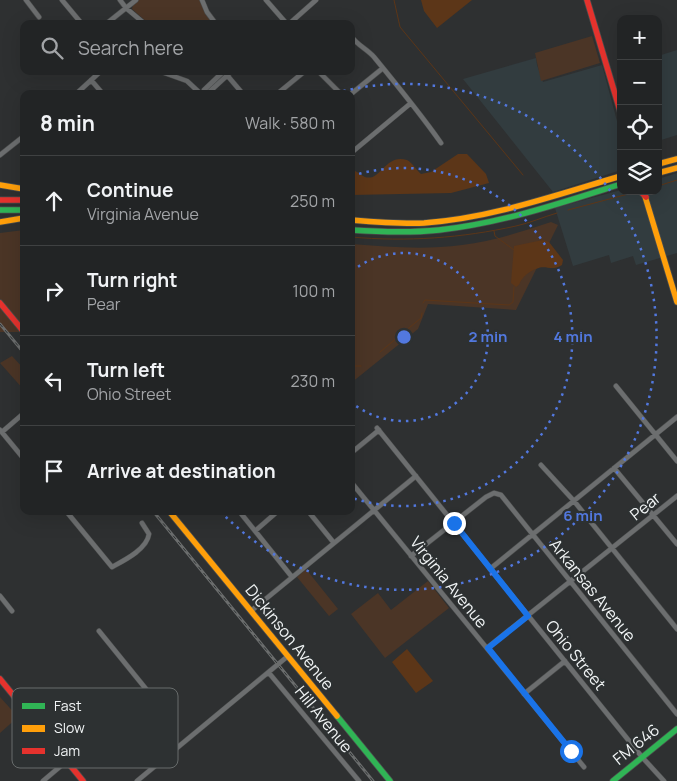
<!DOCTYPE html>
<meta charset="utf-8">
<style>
:root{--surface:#222425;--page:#2a2c2d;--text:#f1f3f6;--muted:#a2a4a7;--line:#3f4142}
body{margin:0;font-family:Manrope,sans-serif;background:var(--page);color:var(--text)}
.controls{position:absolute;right:15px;top:15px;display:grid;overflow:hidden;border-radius:10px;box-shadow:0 5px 20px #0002}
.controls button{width:45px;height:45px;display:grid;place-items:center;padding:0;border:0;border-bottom:1px solid var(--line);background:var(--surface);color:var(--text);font:25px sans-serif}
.stop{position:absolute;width:15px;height:15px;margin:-11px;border:4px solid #1a73e8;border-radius:50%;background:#fff}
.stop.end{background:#1a73e8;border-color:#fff;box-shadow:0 1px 5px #0008}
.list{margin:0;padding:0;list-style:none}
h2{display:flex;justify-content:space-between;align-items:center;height:65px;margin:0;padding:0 20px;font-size:21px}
h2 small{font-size:16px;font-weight:400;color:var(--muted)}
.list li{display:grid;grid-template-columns:32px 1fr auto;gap:15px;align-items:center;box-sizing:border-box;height:90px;padding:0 20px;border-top:1px solid var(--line)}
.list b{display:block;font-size:19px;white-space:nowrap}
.list p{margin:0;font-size:16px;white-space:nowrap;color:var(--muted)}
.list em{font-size:16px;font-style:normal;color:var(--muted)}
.icon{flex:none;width:28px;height:28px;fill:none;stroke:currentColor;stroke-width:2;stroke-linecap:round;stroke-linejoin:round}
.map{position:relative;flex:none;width:677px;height:781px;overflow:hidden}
.search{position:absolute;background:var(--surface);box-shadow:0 5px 20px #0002;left:20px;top:20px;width:335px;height:55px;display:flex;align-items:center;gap:12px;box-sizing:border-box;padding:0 18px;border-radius:10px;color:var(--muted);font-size:19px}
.panel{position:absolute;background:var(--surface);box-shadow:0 5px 20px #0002;left:20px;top:90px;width:335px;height:425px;border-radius:10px}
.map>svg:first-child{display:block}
</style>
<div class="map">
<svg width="677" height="781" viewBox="0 0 677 781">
<rect width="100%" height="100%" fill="#2e3031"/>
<path fill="#323c3f" d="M677,50v85l-19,6v-85z
M536,58l1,7 6,17 59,-17 19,71v34l-68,22 -90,-113z
M677,173v80l-41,12 -3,-9 -22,7 -2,-8 -36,11 -18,-58 66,-18v1h37v-12z"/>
<path fill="#4b3526" d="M139,0h62l13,24h-65l-17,-15 1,-4z
M592,36l8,27 -59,18 -6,-28z
M551,222l7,3 -42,85 -88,-6 -10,25 -67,54v-139c37,3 74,6 111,1 30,-4 60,-13 89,-23z
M24,230v102h-24v-99z
M12,356l12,13v21l-24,-27z
M306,569l32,40 -9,7 -32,-39z
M428,581l21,27 -64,50 -34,-44 27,-21 13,17z
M0,697l18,20 -18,16z"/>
<path fill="#5c3618" d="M421,0h51l-35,28 -13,-17z
M458,154h9l19,20 3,9 -38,10 -100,2v-22l4,-2c3,1 7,5 10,6 16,5 20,-24 42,-17 6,3 9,10 14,14l10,-2z
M543,240l6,2 14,18 -1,5c-11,7 -16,-1 -26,4 -4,1 -11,6 -13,9 -4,4 -2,6 -7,9l-5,-4 3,-37z
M407,649l26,32 -17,12 -24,-31z"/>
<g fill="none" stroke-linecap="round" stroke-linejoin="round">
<path stroke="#5c3618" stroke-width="1" d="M394,0l6,27 123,148
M658,186l19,-6
M568,210l64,-17
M494,231l1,5 19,14
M351,237c56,5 111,1 165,-11 14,-3 27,-9 41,-13
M423,303l2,-3 84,5 4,-3 1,-15
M380,352l41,-34 1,-5
M351,366h10"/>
<g stroke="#4b4d4d" stroke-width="5.5">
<path id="street" d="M26,0l13,17
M62,0l20,24
M120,0l6,8 19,16
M202,0l5,12 9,12
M266,0l21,24
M106,24l30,-24
M289,24l27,-24
M351,36c6,9 16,13 23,21 23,28 46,56 67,86
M159,71l28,10 14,13
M318,71l23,23
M226,74l17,20
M91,80l12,14
M76,94l25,-23
M203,94l1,-4 20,-19
M207,94l25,-23
M277,94l28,-23
M351,94l32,-26
M351,153l60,-50
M0,155l24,-19
M616,386l61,75
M377,428l265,329 22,24
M0,430l24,29
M2,432l22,-19
M351,453l28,-23
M541,465l33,36 103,128
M614,468l63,76
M351,482l233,285
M66,511l46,56c13,-7 35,-18 37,-33l-7,-11
M239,511l53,66
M308,511l26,32
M255,531l23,-20
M411,556l75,-59 8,-4 7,2 176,219
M490,569l187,-152
M0,596l12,15
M251,611l165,-135
M487,648l190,-152
M269,673l90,108
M524,694l41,-33
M43,781l103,-87v-5l-47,-58
M137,781l151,-125"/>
</g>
<g stroke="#4b4d4d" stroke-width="7">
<path id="fast" d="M0,210h24
M351,230c29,2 59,3 88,0 63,-7 122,-27 182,-46
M337,716l53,65
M613,781l64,-52"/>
</g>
<g stroke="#4b4d4d" stroke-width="7">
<path id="slow" d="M658,164l19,-5
M658,173l19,-5
M0,185l24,4
M644,193l33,109
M351,220c24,2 48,4 73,3 68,-5 132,-28 197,-47
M0,222l24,-4
M169,511l168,205"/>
</g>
<g stroke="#4b4d4d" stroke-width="7">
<path id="jam" d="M587,0l34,114
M640,191l6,6
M0,200h24
M0,303l24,29
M0,679l83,102"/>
</g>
<use href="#street" stroke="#6c6e6f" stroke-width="4.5"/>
<use href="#fast" stroke="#30b455" stroke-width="5.5"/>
<use href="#slow" stroke="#ff9f0a" stroke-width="5.5"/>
<use href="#jam" stroke="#e5322d" stroke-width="5.5"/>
<g stroke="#6b6d6d" stroke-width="3">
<path id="rail" d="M0,324l24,29
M153,511l220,270"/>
</g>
<use href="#rail" stroke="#2d3132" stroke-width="1" stroke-dasharray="4" stroke-linecap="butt"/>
</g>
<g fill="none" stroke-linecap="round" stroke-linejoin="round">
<path stroke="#1a73e8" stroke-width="6" d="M454,523l74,93 -40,32 83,103"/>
</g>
<g fill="none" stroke="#5278df" stroke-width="2.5" stroke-dasharray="2.5 5">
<path d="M352 271A84 84 0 1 1 352 403"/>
<path d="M352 176A169 169 0 1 1 352 498"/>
<path d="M336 93A253 253 0 1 1 222 513"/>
</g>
<g text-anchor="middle" stroke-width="4.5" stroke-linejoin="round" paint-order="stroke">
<g font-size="16" fill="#f1f4f5" stroke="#2d3132">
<text transform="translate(645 506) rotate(-39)" y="6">Pear</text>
<text transform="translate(449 582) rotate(51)" y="6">Virginia Avenue</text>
<text transform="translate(593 590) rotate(51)" y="6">Arkansas Avenue</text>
<text transform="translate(290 637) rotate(51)" y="6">Dickinson Avenue</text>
<text transform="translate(576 655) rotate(51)" y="6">Ohio Street</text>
<text transform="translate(324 719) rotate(51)" y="6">Hill Avenue</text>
<text transform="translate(636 744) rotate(-39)" y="6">FM 646</text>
</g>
</g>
<rect x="12" y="688" width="166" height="80" rx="8" fill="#2d3132" stroke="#686c6c" stroke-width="1"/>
<rect x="22" y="703" width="23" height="6" fill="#30b455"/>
<rect x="22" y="725" width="23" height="7" fill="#ff9f0a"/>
<rect x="22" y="748" width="23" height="6" fill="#e5322d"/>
<g font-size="14" fill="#f1f4f5">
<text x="54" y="711">Fast</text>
<text x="54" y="733">Slow</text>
<text x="54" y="756">Jam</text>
</g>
<circle cx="404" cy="337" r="8" fill="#5278df" stroke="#2d3132" stroke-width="2.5"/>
<g font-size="15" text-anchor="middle" font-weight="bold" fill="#5278df" stroke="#2d3132" stroke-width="4.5" stroke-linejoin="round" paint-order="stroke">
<text x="488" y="342">2 min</text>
<text x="573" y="342">4 min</text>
<text x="583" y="521">6 min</text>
</g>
</svg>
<div class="controls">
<button>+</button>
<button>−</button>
<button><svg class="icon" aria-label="locate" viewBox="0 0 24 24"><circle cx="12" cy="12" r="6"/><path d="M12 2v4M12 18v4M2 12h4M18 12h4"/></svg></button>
<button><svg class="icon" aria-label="layers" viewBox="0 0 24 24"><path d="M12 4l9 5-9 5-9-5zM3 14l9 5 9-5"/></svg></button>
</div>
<div class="stop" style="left:571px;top:751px"></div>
<div class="stop end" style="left:454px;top:523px"></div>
<div class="search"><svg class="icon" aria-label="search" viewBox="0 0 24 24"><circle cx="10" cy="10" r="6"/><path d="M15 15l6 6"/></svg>Search here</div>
<section class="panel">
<h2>8 min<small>Walk · 580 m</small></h2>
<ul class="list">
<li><svg class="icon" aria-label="ahead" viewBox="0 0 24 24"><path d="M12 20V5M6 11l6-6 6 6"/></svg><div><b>Continue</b><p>Virginia Avenue</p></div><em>250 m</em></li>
<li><svg class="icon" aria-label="right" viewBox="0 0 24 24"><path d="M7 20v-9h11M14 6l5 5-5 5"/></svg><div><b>Turn right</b><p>Pear</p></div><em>100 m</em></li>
<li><svg class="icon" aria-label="left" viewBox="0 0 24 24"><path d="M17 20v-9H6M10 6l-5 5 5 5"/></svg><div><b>Turn left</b><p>Ohio Street</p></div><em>230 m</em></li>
<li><svg class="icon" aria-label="arrive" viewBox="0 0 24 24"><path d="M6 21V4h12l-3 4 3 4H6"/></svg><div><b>Arrive at destination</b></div></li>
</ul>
</section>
</div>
